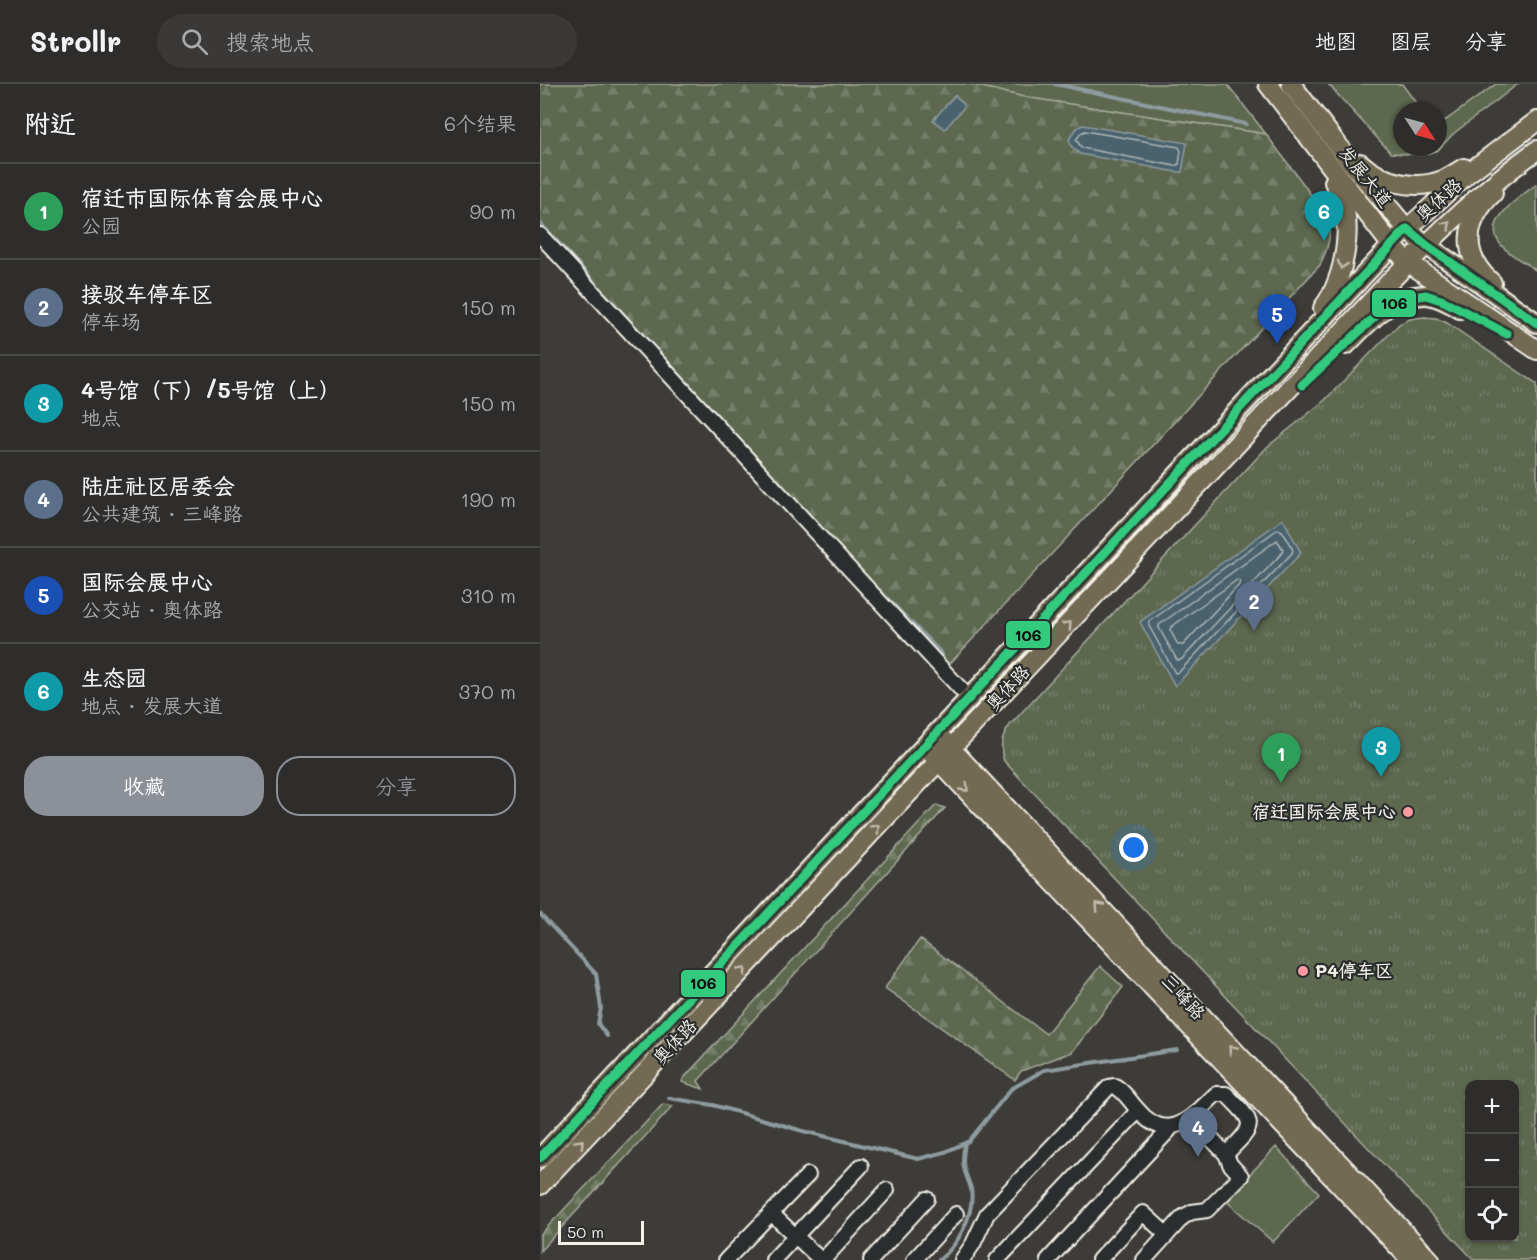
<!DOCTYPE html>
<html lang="zh">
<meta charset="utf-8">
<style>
:root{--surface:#2e2d2b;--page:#3a3937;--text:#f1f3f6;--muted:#a7a8a9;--line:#494947;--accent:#8c9099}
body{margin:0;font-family:Mali,"LXGW WenKai TC",sans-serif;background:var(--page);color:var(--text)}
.controls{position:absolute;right:18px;bottom:18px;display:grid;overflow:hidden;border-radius:12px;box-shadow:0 2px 4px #0004}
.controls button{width:54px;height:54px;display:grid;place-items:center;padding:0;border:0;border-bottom:2px solid var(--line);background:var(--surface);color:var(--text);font:30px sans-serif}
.compass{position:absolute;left:853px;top:18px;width:54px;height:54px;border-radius:50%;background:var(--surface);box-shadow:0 2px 4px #0004;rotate:126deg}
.scale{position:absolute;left:18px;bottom:15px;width:86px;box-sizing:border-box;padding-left:6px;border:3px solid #f4f1e8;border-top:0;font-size:16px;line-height:21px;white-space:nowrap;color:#f4f1e8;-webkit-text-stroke:4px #2a2d2e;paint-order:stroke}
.you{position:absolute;left:594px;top:764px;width:21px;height:21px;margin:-15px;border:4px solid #fff;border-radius:50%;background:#1a73e8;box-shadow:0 0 0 9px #1a73e833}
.badge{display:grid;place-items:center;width:39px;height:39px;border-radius:50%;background:var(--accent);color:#fff;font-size:20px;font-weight:700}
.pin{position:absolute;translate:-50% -50px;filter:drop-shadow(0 2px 3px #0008)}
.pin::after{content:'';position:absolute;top:32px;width:21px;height:18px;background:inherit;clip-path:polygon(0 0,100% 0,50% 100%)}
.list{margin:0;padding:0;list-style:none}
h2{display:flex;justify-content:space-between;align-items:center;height:78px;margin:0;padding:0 24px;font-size:26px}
h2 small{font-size:20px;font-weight:400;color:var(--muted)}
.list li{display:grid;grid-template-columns:39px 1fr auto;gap:18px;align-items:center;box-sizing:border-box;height:96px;padding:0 24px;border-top:2px solid var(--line)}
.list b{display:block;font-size:22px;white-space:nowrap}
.list p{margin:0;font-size:20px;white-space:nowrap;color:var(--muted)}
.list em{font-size:20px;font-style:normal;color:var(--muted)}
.actions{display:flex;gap:12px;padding:18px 24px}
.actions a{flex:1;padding:14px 0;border:2px solid var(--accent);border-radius:24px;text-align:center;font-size:21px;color:var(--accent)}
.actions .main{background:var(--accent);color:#fff}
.icon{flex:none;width:33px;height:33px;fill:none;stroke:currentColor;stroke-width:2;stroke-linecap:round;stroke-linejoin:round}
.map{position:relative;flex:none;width:997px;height:1176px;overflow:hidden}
header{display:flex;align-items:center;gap:36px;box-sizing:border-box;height:84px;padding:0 30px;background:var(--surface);border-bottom:2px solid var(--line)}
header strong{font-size:28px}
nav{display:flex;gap:33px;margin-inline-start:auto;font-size:21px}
.search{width:420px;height:54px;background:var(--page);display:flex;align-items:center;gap:15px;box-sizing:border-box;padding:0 21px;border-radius:33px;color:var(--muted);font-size:22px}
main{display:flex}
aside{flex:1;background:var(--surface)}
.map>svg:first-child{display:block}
</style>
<header>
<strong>Strollr</strong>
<div class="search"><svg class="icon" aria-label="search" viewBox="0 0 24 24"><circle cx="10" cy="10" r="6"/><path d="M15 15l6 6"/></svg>搜索地点</div>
<nav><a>地图</a><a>图层</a><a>分享</a></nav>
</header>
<main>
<aside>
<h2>附近<small>6个结果</small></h2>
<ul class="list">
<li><span class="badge" style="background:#2e9e5b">1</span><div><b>宿迁市国际体育会展中心</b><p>公园</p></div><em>90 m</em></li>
<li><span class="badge" style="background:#5c6f8a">2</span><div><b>接驳车停车区</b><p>停车场</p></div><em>150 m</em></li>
<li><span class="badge" style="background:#0f9aa8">3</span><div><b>4号馆（下）/5号馆（上）</b><p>地点</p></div><em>150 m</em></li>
<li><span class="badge" style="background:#5c6f8a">4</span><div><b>陆庄社区居委会</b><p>公共建筑 · 三峰路</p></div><em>190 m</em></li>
<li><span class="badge" style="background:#1a4fb4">5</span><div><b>国际会展中心</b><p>公交站 · 奥体路</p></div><em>310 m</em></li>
<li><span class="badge" style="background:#0f9aa8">6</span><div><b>生态园</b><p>地点 · 发展大道</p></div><em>370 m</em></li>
</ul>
<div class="actions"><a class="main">收藏</a><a>分享</a></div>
</aside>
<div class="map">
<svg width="997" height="1176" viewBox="0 0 997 1176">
<defs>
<pattern id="forest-firs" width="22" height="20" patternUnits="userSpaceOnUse" patternTransform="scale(1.5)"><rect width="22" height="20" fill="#5d6850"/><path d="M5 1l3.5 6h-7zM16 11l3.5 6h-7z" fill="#757e69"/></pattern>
<pattern id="park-tufts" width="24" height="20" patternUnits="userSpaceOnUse" patternTransform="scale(1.5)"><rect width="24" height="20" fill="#5d6850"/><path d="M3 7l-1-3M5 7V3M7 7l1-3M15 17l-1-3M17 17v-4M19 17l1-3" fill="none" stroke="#757e69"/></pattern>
</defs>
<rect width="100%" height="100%" fill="#3e3c39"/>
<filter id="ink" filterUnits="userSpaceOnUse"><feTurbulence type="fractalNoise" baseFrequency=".0167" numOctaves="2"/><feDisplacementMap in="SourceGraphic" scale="12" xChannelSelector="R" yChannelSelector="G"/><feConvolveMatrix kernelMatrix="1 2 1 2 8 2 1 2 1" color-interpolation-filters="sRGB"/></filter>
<g filter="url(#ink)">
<path fill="#5d6850" stroke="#a8ac9c" stroke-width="1.5" d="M429,0h258l39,50 -243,-37z
M788,0h74l20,27h-20v36h36v-25l8,-2 50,-36h22l-65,50 -15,16 -16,5 -31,-2z
M997,100v87c-11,-8 -26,-15 -35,-25 -23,-24 19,-50 35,-62z
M736,1063l43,46 -46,49 -48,-42z"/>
<path fill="url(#forest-firs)" stroke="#a8ac9c" stroke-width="1.5" d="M0,0h429l55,13 242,37c14,20 58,73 63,94 2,13 -4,26 -9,37l-376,405 -404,-436z
M396,721l9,3 -247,273 5,8 -21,-7 1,-3z
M380,855l126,95 54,-68 23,21 -51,65 -51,19 -6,9 -130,-92z
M123,1020l10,2 -133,145v-16z"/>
<path fill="url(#park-tufts)" stroke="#a8ac9c" stroke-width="1.5" fill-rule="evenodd" d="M884,233l12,1 11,5 90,61v876h-63l-470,-499c-5,-13 -3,-24 6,-36l257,-278 58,-47 74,-76 11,-5zM930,1000h45v154h-45z"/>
<path fill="#4a626e" stroke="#8e9b9f" stroke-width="1.5" d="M415,11l10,11 -20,23 -12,-9z
M543,41l104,18 -5,29h-5l-97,-18 -9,-8 -2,-7 8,-11z
M743,435l18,34 -126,133 -35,-64z"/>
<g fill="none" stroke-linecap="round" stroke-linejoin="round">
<path stroke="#b0b8b7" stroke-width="1.5" d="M545,47l94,16 2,4 -2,13 -4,2 -93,-18 -6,-8 5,-7z
M738,445l4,2 11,19 -1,3 -113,119 -4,1 -26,-47v-4z
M737,456l6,9v3l-102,108h-4l-18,-32v-3z
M697,496l3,2 -1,3 -56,60h-5l-8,-15 1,-3z"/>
<path stroke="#8e9b9f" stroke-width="4" d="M515,0l191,40
M0,139l53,57
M64,209l213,231
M289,453l16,17
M324,491l78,79
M0,830l56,60 5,34 -3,16 9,12
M129,1014l44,7 90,26 115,28 27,-7 24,-11 42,-52 33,-19 133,-20
M399,1176c19,-14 36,-46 32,-71 -2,-9 -8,-18 -8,-27 0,-6 1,-13 2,-19"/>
<g stroke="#f4f1e8" stroke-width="18">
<path id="minor" d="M0,151l429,463
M232,1130l49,46
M186,1176l82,-85
M233,1176l88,-94
M283,1176l64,-70
M331,1176l56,-61
M374,1176l42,-46
M422,1176l11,-16 14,-30 122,-127 6,-1c10,6 14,14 22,23 30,37 54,9 79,-15h10c30,30 31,30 0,60l-35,-36
M457,1176l141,-149
M508,1176l122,-131
M559,1176l44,-47 24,22
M604,1176l39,-43 9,-5 15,-2 34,-34 -11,-12 -4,-10"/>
</g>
<g stroke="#f4f1e8" stroke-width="22">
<path id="major" d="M728,0l124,162 17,17 128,87
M751,0l62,81 54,64 19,16 111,78
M820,79c22,20 55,28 83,17 7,-3 14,-8 21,-12
M952,199c-32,-28 -28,-62 1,-90
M783,224c23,-29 34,-95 11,-126
M806,261c22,-22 45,-50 79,-50 12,0 25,8 35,14
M403,656l487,520
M392,670l479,506
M0,1074l867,-929 60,-55 70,-53
M0,1101l853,-907c46,-46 91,-90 144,-128"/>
</g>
<use href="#minor" stroke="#2a2d2e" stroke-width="14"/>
<use href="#major" stroke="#736b52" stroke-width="18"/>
<g stroke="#2a2d2e" stroke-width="14">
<path id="bus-1" d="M762,301l79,-74 20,-12 25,-4 18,6 63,33
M0,1074l867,-929 19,16 111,78"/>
</g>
<use href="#bus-1" stroke="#33ca7d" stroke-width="9"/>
</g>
<defs><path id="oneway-chevron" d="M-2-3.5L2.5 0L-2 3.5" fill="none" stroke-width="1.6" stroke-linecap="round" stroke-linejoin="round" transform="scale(1.5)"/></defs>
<g stroke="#c0bbac">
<use href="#oneway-chevron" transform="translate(907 141) rotate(-45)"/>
<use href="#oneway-chevron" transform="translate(802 181) rotate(107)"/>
<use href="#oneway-chevron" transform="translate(528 541) rotate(-47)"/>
<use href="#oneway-chevron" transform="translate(425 704) rotate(46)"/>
<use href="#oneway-chevron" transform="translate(336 744) rotate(-47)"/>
<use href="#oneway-chevron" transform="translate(559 822) rotate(-133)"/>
<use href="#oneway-chevron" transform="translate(203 886) rotate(-47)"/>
<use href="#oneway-chevron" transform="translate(692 965) rotate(-133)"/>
<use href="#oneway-chevron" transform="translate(40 1059) rotate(-47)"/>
</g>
</g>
<g fill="#ff9aa2" stroke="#2a2d2e" stroke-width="2">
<circle cx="868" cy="728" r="6"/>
<circle cx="763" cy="887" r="6"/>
</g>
<g text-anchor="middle" stroke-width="4.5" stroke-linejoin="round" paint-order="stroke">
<g font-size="18" fill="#f4f1e8" stroke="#2a2d2e">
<text transform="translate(825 93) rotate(51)" y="6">发展大道</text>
<text transform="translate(899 116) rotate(-42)" y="6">奥体路</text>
<text transform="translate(468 604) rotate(-47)" y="6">奥体路</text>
<text transform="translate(643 913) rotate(47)" y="6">三峰路</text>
<text transform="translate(135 958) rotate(-47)" y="6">奥体路</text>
</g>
<g font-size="18" font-weight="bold" fill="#f4f1e8" stroke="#2a2d2e" text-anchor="end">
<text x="856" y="734">宿迁国际会展中心</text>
<text x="775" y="893" text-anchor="start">P4停车区</text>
</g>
</g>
<g stroke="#2a2d2e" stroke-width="2">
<rect x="831" y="205" width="46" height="29" rx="6" fill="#33ca7d"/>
<rect x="465" y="536" width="46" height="29" rx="6" fill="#33ca7d"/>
<rect x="140" y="885" width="46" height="29" rx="6" fill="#33ca7d"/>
</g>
<g font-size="16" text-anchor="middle" font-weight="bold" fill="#111">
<text x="854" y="225">106</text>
<text x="488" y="557">106</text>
<text x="163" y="905">106</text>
</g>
</svg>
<div class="controls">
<button>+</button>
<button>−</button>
<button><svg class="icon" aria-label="locate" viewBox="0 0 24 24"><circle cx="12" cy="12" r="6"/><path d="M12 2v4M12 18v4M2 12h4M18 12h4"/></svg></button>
</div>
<svg class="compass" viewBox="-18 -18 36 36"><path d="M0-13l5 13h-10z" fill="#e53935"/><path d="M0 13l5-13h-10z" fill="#a7a8a9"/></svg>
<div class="scale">50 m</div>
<div class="you"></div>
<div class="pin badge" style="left:741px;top:699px;background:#2e9e5b">1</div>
<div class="pin badge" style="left:714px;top:547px;background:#5c6f8a">2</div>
<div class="pin badge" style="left:841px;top:693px;background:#0f9aa8">3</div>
<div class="pin badge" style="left:658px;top:1073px;background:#5c6f8a">4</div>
<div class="pin badge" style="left:737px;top:260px;background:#1a4fb4">5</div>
<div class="pin badge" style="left:784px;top:157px;background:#0f9aa8">6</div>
</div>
</main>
